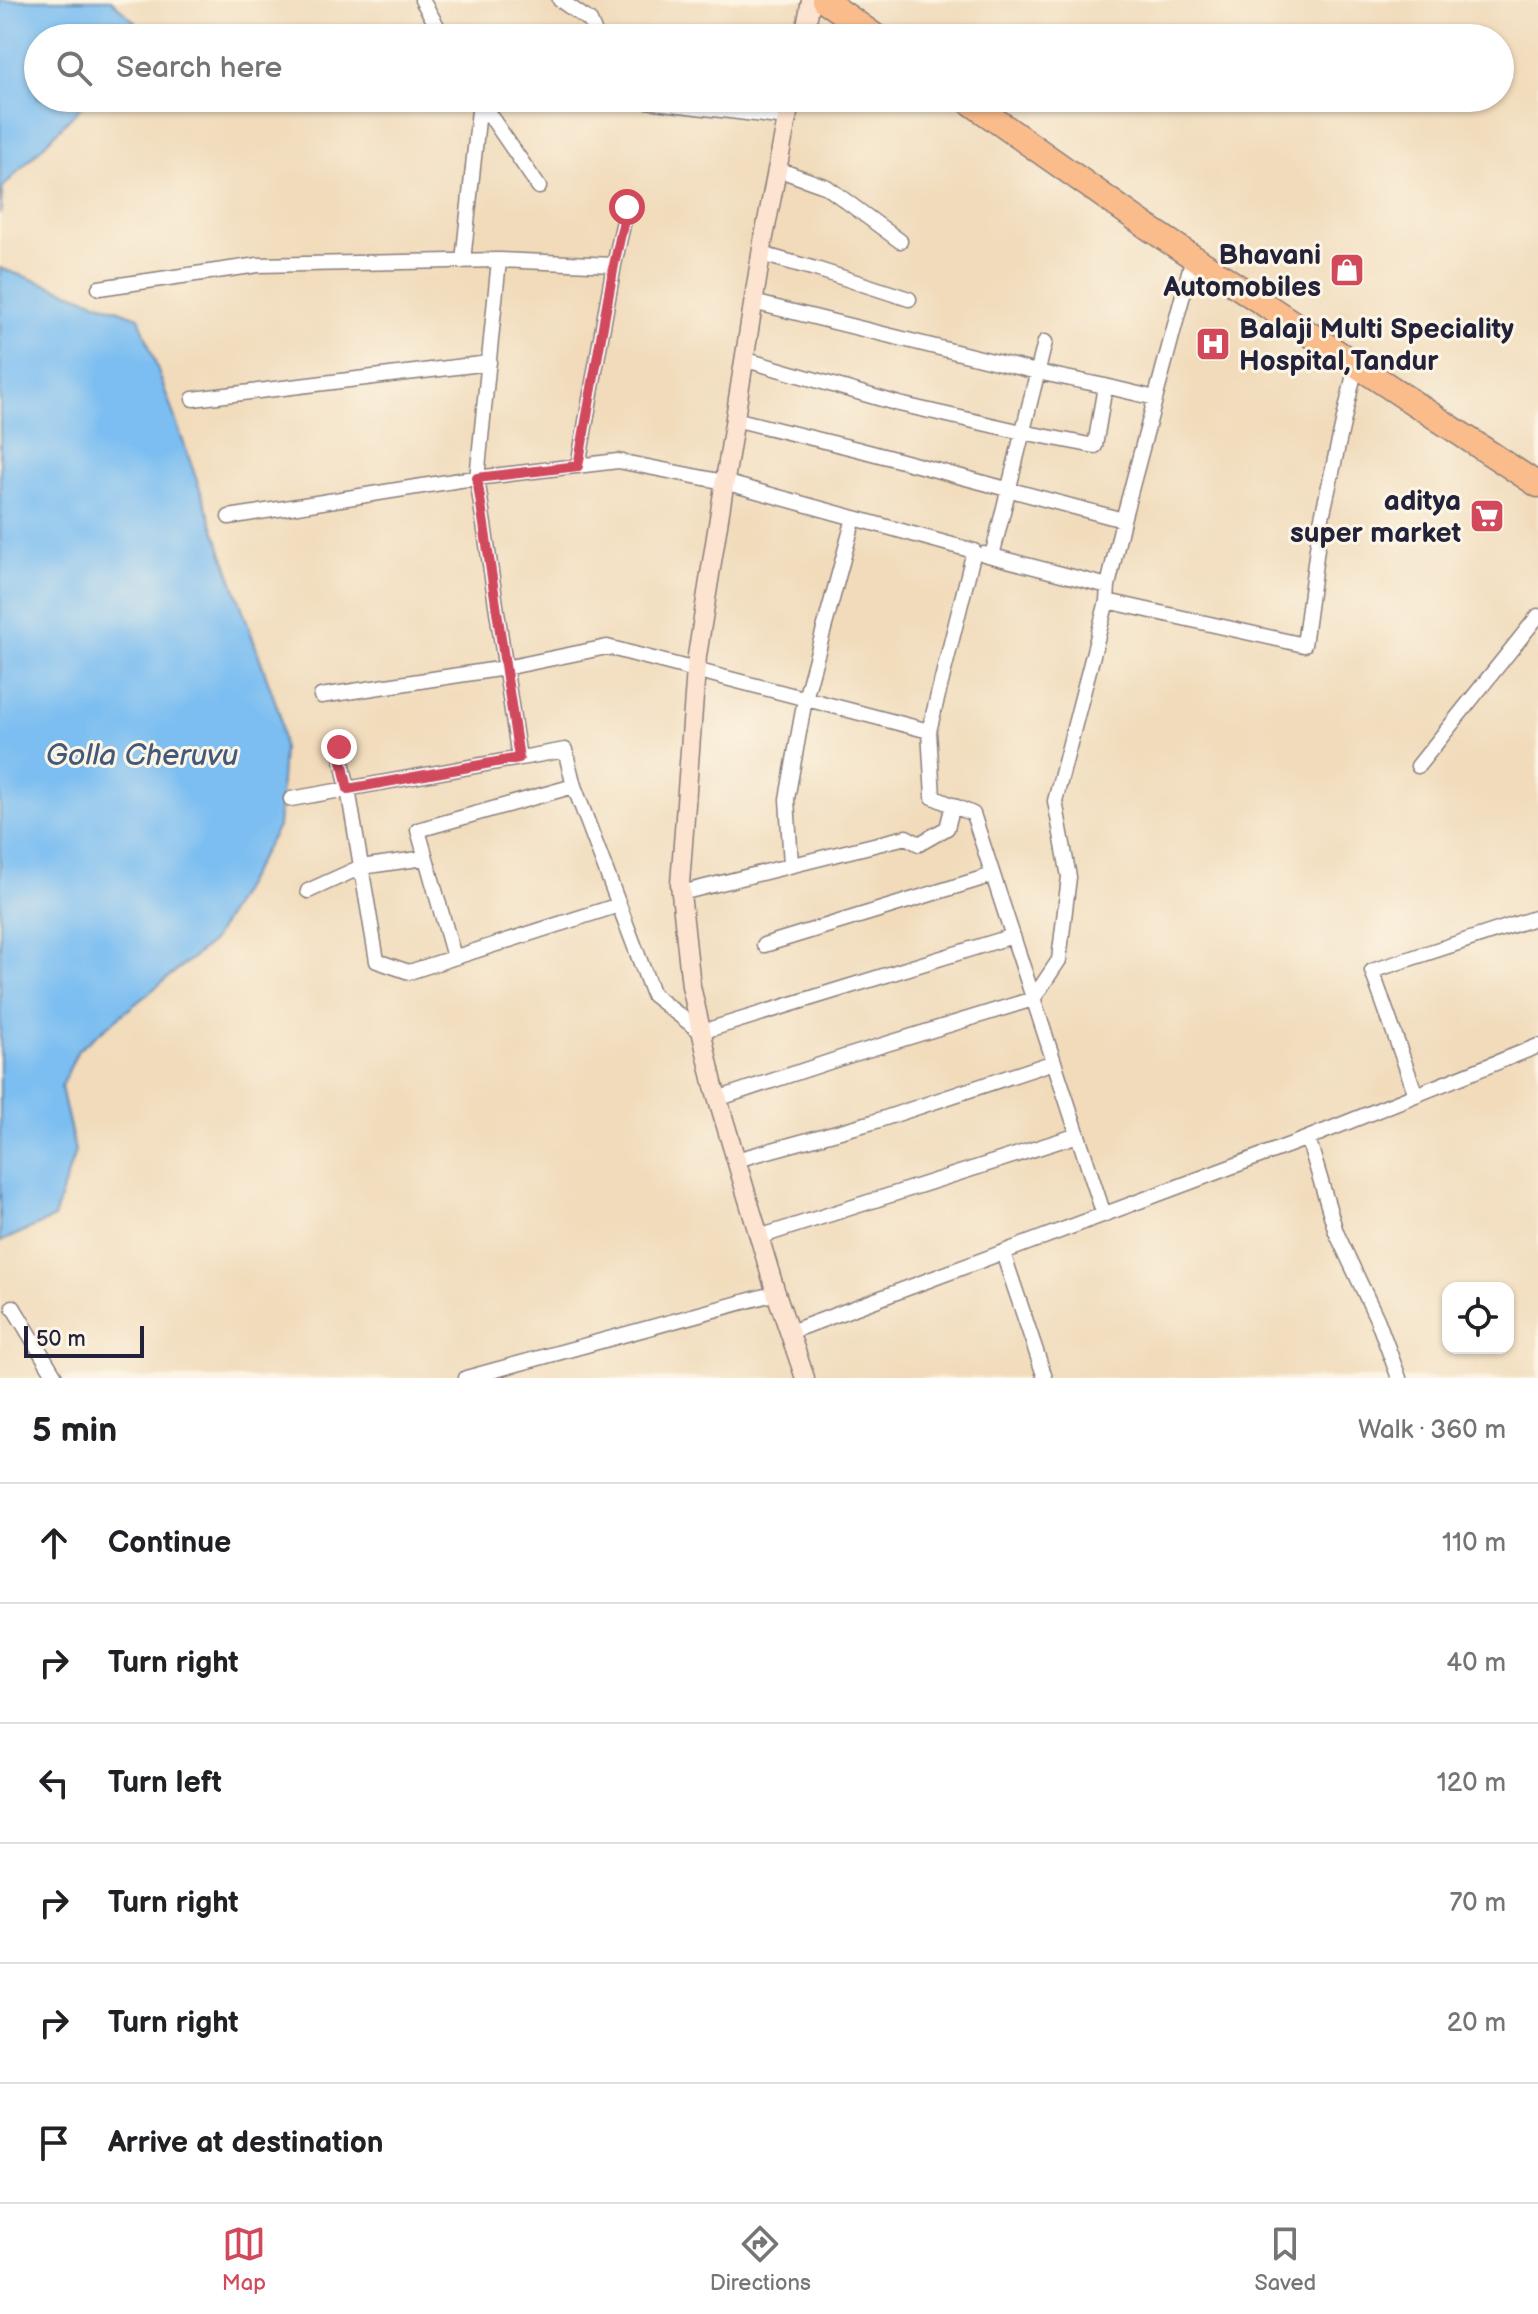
<!DOCTYPE html>
<meta charset="utf-8">
<style>
:root{--surface:#fff;--page:#f2f2f2;--text:#202124;--muted:#757577;--line:#e0e0e0;--accent:#d1495b}
body{margin:0;font-family:"Balsamiq Sans",sans-serif;background:var(--page);color:var(--text)}
.controls{position:absolute;right:24px;bottom:24px;display:grid;overflow:hidden;border-radius:16px;box-shadow:0 2px 6px #0004}
.controls button{width:72px;height:72px;display:grid;place-items:center;padding:0;border:0;border-bottom:2px solid var(--line);background:var(--surface);color:var(--text);font:40px sans-serif}
.scale{position:absolute;left:24px;bottom:20px;width:120px;box-sizing:border-box;padding-left:8px;border:4px solid #22223b;border-top:0;font-size:22px;line-height:28px;white-space:nowrap;color:#22223b;-webkit-text-stroke:6px #fcf5e5;paint-order:stroke}
.stop{position:absolute;width:24px;height:24px;margin:-18px;border:6px solid #d1495b;border-radius:50%;background:#fff}
.stop.end{background:#d1495b;border-color:#fff;box-shadow:0 2px 8px #0008}
.list{margin:0;padding:0;list-style:none}
h2{display:flex;justify-content:space-between;align-items:center;height:104px;margin:0;padding:0 32px;font-size:34px}
h2 small{font-size:26px;font-weight:400;color:var(--muted)}
.list li{display:grid;grid-template-columns:52px 1fr auto;gap:24px;align-items:center;box-sizing:border-box;height:120px;padding:0 32px;border-top:2px solid var(--line)}
.list b{display:block;font-size:30px;white-space:nowrap}
.list em{font-size:26px;font-style:normal;color:var(--muted)}
.icon{flex:none;width:44px;height:44px;fill:none;stroke:currentColor;stroke-width:2;stroke-linecap:round;stroke-linejoin:round}
.map{position:relative;flex:none;width:1538px;height:1378px;overflow:hidden}
.search{position:absolute;background:var(--surface);box-shadow:0 2px 6px #0004;left:24px;right:24px;top:24px;height:88px;display:flex;align-items:center;gap:20px;box-sizing:border-box;padding:0 28px;border-radius:44px;color:var(--muted);font-size:30px}
.sheet{height:824px;background:var(--surface)}
nav{display:flex;justify-content:space-around;align-items:center;box-sizing:border-box;height:112px;border-top:2px solid var(--line);background:var(--surface);font-size:22px;color:var(--muted)}
nav a{display:grid;justify-items:center;gap:4px}
nav .on{color:var(--accent)}
.map>svg:first-child{display:block}
</style>
<div class="map">
<svg width="1538" height="1378" viewBox="0 0 1538 1378">
<rect width="100%" height="100%" fill="#fcf5e5"/>
<filter id="ink" filterUnits="userSpaceOnUse"><feTurbulence type="fractalNoise" baseFrequency=".0125" numOctaves="2"/><feDisplacementMap in="SourceGraphic" scale="16" xChannelSelector="R" yChannelSelector="G"/><feConvolveMatrix kernelMatrix="1 2 1 2 8 2 1 2 1" color-interpolation-filters="sRGB"/></filter>
<filter id="wash" filterUnits="userSpaceOnUse"><feTurbulence type="fractalNoise" baseFrequency=".006" numOctaves="4" result="noise"/><feDisplacementMap in="SourceGraphic" scale="32" xChannelSelector="R" yChannelSelector="G"/><feGaussianBlur stdDeviation="1.8" result="paint"/><feColorMatrix in="noise" values="0 0 0 0 0 0 0 0 0 0 0 0 0 0 0 0 0 1.4 0 .05"/><feComposite in="paint" operator="in"/></filter>
<g filter="url(#wash)">
<rect width="100%" height="100%" fill="#f1dbbb"/>
<path fill="#7cbef1" stroke="#4f7096" stroke-width="2" d="M0,0h111l26,24 -5,14h-94v60h52l-87,89 -3,27z
M0,268l139,49 141,398 3,35 -5,77 -66,115 -134,108 -17,37 14,64 -21,67 -54,24z"/>
</g>
<g filter="url(#ink)">
<g fill="none" stroke-linecap="round" stroke-linejoin="round">
<g stroke="#8a7e7b" stroke-width="17">
<path id="street" d="M422,0l22,38
M560,0l30,21 7,17
M478,98l61,89
M621,98l166,20
M777,169l50,18 73,54
M761,254l58,16 90,29
M499,260l115,5 -36,201
M463,261l17,-160
M614,265l13,-58
M99,288l159,-23 241,-5 -22,218 42,280
M753,302l284,70 68,14
M743,359l156,45 123,28 73,14 10,-60 50,12
M193,399l296,-36
M734,419l123,30 266,71 -15,66 -1,15
M229,517l231,-37 158,-19 106,21 250,69 -45,180
M1123,520l70,-263
M984,554l124,32
M992,556l53,-214
M321,696l184,-28 102,-21 322,84 4,66 40,17 131,401
M339,747l9,42 29,172 32,11 210,-67
M1418,766l120,-150
M291,799l274,-49 9,36 79,209 48,37 312,-96
M791,865l-4,-66 18,-100 49,-181
M308,891l53,-24 64,-9
M681,893l225,-56 13,7 28,-16 6,-23
M764,945l229,-70
M454,957l-36,-127 156,-44
M1416,1095l-44,-124 166,-54
M717,1099l127,-42 189,-58 26,-39 10,-83 -14,-76 52,-200 197,44 16,-119 36,-161
M736,1160l137,-38 181,-60
M759,1237l319,-102
M1003,1253l42,125
M13,1307l43,71
M790,1332l518,-194
M466,1378l310,-85
M1399,1378l-22,-59 -41,-87 -28,-94 230,-92"/>
</g>
<g stroke="#8a7e7b" stroke-width="21">
<path id="secondary" d="M804,38l7,-38
M791,98l-28,144 -66,414 -17,228 11,102 22,97 63,210 29,85"/>
</g>
<g stroke="#8a7e7b" stroke-width="27">
<path id="highway" d="M824,0l54,38
M964,98l185,130 389,257"/>
</g>
<use href="#street" stroke="#fff" stroke-width="14"/>
<use href="#secondary" stroke="#fde4d1" stroke-width="18"/>
<use href="#highway" stroke="#fabc8b" stroke-width="24"/>
</g>
</g>
<g fill="none" stroke-linecap="round" stroke-linejoin="round" filter="url(#ink)">
<path stroke="#d1495b" stroke-width="10" d="M339,747l9,42 171,-31 -42,-280 101,-12 36,-201 13,-58"/>
</g>
<defs>
<g id="shop-square" transform="scale(1.8)"><rect x="-9" y="-9" width="18" height="18" rx="4" fill="#d1495b" stroke="#fcf5e5"/><path d="M-5-2.5h2.3a2.7 3.5 0 0 1 5.4 0H5L5.5 6h-11ZM-1.5-2.5h3a1.5 2.3 0 0 0-3 0Z" fill="#fff"/></g>
<g id="hospital-square" transform="scale(1.8)"><rect x="-9" y="-9" width="18" height="18" rx="4" fill="#d1495b" stroke="#fcf5e5"/><path d="M-5-5h3v3.5h4V-5h3V5h-3V1.5h-4V5h-3Z" fill="#fff"/></g>
<g id="supermarket-square" transform="scale(1.8)"><rect x="-9" y="-9" width="18" height="18" rx="4" fill="#d1495b" stroke="#fcf5e5"/><path d="M-6-5.5h2.5l.6 2H6L4.5 2H-2.5L-4.4-4H-6ZM-1.5 3.2a1.3 1.3 0 1 0 .1 0ZM3 3.2a1.3 1.3 0 1 0 .1 0Z" fill="#fff"/></g>
</defs>
<g fill-rule="evenodd">
<use href="#shop-square" x="1347" y="270"/>
<use href="#hospital-square" x="1213" y="344"/>
<use href="#supermarket-square" x="1487" y="516"/>
</g>
<g text-anchor="middle" stroke-width="6" stroke-linejoin="round" paint-order="stroke">
<g font-size="28" font-weight="bold" fill="#22223b" stroke="#fcf5e5" text-anchor="end">
<text x="1321" y="264">Bhavani<tspan x="1321" dy="32">Automobiles</tspan></text>
<text x="1239" y="338" text-anchor="start">Balaji Multi Speciality<tspan x="1239" dy="32">Hospital,Tandur</tspan></text>
<text x="1461" y="510">aditya<tspan x="1461" dy="32">super market</tspan></text>
</g>
<g font-size="30" font-style="italic" fill="#42597b" stroke="#fcf5e5">
<text x="142" y="765">Golla Cheruvu</text>
</g>
</g>
</svg>
<div class="controls">
<button><svg class="icon" aria-label="locate" viewBox="0 0 24 24"><circle cx="12" cy="12" r="6"/><path d="M12 2v4M12 18v4M2 12h4M18 12h4"/></svg></button>
</div>
<div class="scale">50 m</div>
<div class="stop" style="left:627px;top:207px"></div>
<div class="stop end" style="left:339px;top:747px"></div>
<div class="search"><svg class="icon" aria-label="search" viewBox="0 0 24 24"><circle cx="10" cy="10" r="6"/><path d="M15 15l6 6"/></svg>Search here</div>
</div>
<section class="sheet">
<h2>5 min<small>Walk · 360 m</small></h2>
<ul class="list">
<li><svg class="icon" aria-label="ahead" viewBox="0 0 24 24"><path d="M12 20V5M6 11l6-6 6 6"/></svg><div><b>Continue</b></div><em>110 m</em></li>
<li><svg class="icon" aria-label="right" viewBox="0 0 24 24"><path d="M7 20v-9h11M14 6l5 5-5 5"/></svg><div><b>Turn right</b></div><em>40 m</em></li>
<li><svg class="icon" aria-label="left" viewBox="0 0 24 24"><path d="M17 20v-9H6M10 6l-5 5 5 5"/></svg><div><b>Turn left</b></div><em>120 m</em></li>
<li><svg class="icon" aria-label="right" viewBox="0 0 24 24"><path d="M7 20v-9h11M14 6l5 5-5 5"/></svg><div><b>Turn right</b></div><em>70 m</em></li>
<li><svg class="icon" aria-label="right" viewBox="0 0 24 24"><path d="M7 20v-9h11M14 6l5 5-5 5"/></svg><div><b>Turn right</b></div><em>20 m</em></li>
<li><svg class="icon" aria-label="arrive" viewBox="0 0 24 24"><path d="M6 21V4h12l-3 4 3 4H6"/></svg><div><b>Arrive at destination</b></div></li>
</ul>
</section>
<nav>
<a class="on"><svg class="icon" aria-label="map" viewBox="0 0 24 24"><path d="M3 6l6-2 6 2 6-2v14l-6 2-6-2-6 2zM9 4v14M15 6v14"/></svg>Map</a>
<a><svg class="icon" aria-label="directions" viewBox="0 0 24 24"><path d="M12 3l9 9-9 9-9-9zM9 14v-3h6M13 9l2 2-2 2"/></svg>Directions</a>
<a><svg class="icon" aria-label="saved" viewBox="0 0 24 24"><path d="M7 4h10v16l-5-4-5 4z"/></svg>Saved</a>
</nav>
